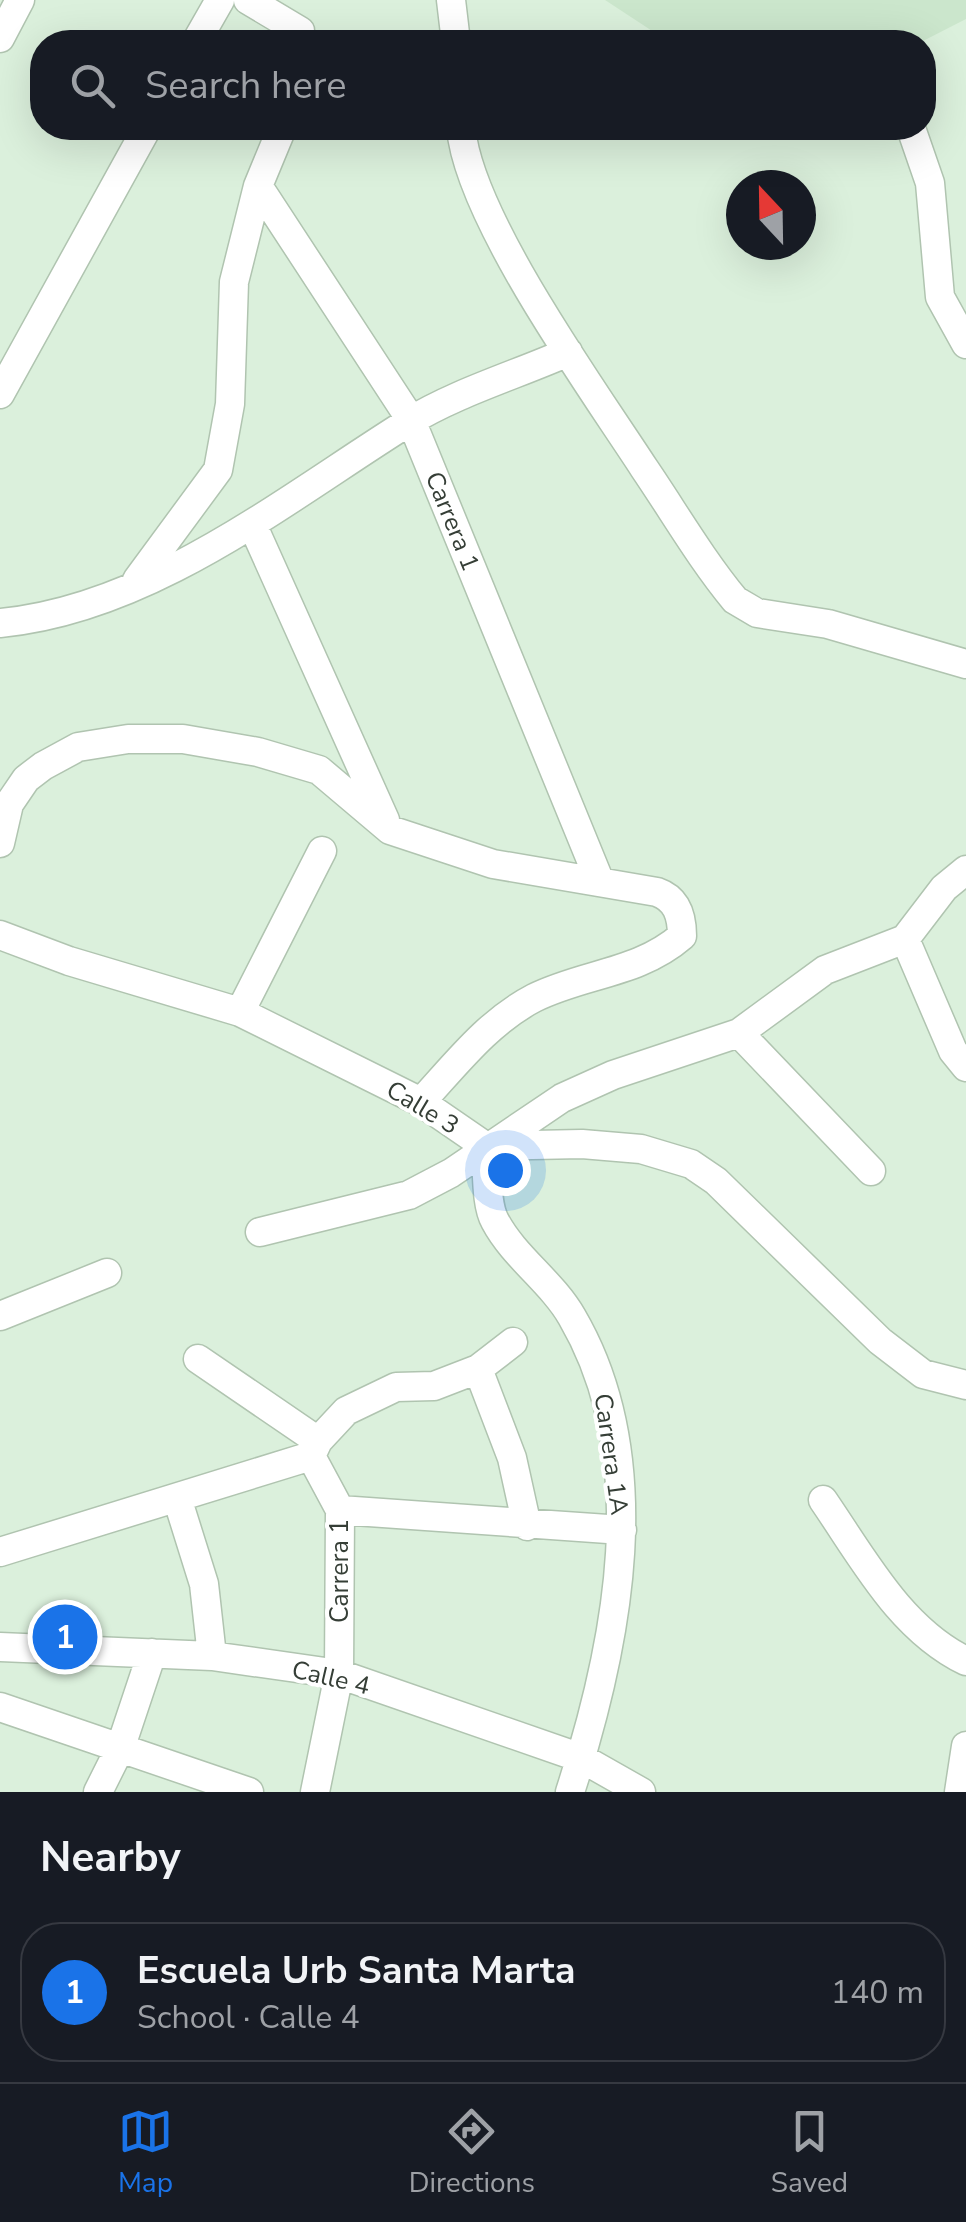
<!DOCTYPE html>
<meta charset="utf-8">
<style>
:root{--surface:#171b24;--page:#242831;--text:#f1f3f6;--muted:#9ea1a6;--line:#363941;--accent:#1a73e8}
body{margin:0;font-family:"Nunito Sans",sans-serif;background:var(--page);color:var(--text)}
.compass{position:absolute;left:726px;top:170px;width:90px;height:90px;border-radius:50%;background:var(--surface);box-shadow:0 10px 40px #0002;rotate:338deg}
.you{position:absolute;left:505px;top:1170px;width:35px;height:35px;margin:-25px;border:8px solid #fff;border-radius:50%;background:#1a73e8;box-shadow:0 0 0 15px #1a73e833}
.badge{display:grid;place-items:center;width:65px;height:65px;border-radius:50%;background:var(--accent);color:#fff;font-size:32px;font-weight:700}
.pin{position:absolute;translate:-50% -50%;border:5px solid #fff;box-shadow:0 2px 10px #0006}
.list{margin:0;padding:0;list-style:none}
h2{display:flex;justify-content:space-between;align-items:center;height:130px;margin:0;padding:0 40px;font-size:42px}
h2 small{font-size:32px;font-weight:400;color:var(--muted)}
.list li{display:grid;grid-template-columns:65px 1fr auto;gap:30px;align-items:center;box-sizing:border-box;height:140px;margin:0 20px 20px;padding:0 20px;border:2px solid var(--line);border-radius:40px}
.list b{display:block;font-size:38px;white-space:nowrap}
.list p{margin:0;font-size:32px;white-space:nowrap;color:var(--muted)}
.list em{font-size:32px;font-style:normal;color:var(--muted)}
.icon{flex:none;width:55px;height:55px;fill:none;stroke:currentColor;stroke-width:2;stroke-linecap:round;stroke-linejoin:round}
.map{position:relative;flex:none;width:966px;height:1792px;overflow:hidden}
.search{position:absolute;background:var(--surface);box-shadow:0 10px 40px #0002;left:30px;right:30px;top:30px;height:110px;display:flex;align-items:center;gap:25px;box-sizing:border-box;padding:0 35px;border-radius:40px;color:var(--muted);font-size:38px}
.sheet{height:290px;background:var(--surface)}
nav{display:flex;justify-content:space-around;align-items:center;box-sizing:border-box;height:140px;border-top:2px solid var(--line);background:var(--surface);font-size:28px;color:var(--muted)}
nav a{display:grid;justify-items:center;gap:5px}
nav .on{color:var(--accent)}
.map>svg:first-child{display:block}
</style>
<div class="map">
<svg width="966" height="1792" viewBox="0 0 966 1792">
<rect width="100%" height="100%" fill="#dbf0dc"/>
<path fill="#cbe6cc" d="M605,0h361v19l-45,23h-252z"/>
<g fill="none" stroke-linecap="round" stroke-linejoin="round">
<g stroke="#b0c4b0" stroke-width="31">
<path id="minor" d="M248,0l52,31 -1,11
M451,0l5,42
M0,38l20,-38
M196,42l24,-42
M461,128c8,90 131,260 183,340 30,44 57,91 91,132l22,13 71,11 138,40
M911,128l19,55 10,114 26,47
M258,186l153,234 189,462
M0,394l147,-266
M253,526l132,294
M137,580l81,-110 12,-66 4,-122 24,-96 24,-58
M0,623c150,-14 284,-123 407,-200 48,-30 109,-48 161,-71
M0,843l9,-39 17,-25 17,-13 35,-19 50,-8h55l75,13 61,18 71,60 103,34 164,28c20,7 25,24 25,44 -44,38 -98,37 -148,62 -46,24 -78,66 -113,104
M0,935l69,26 171,51 181,90 64,44 97,-2 59,5 50,15 25,17 164,160 43,33 43,11
M905,939l48,112 13,16
M240,1012l82,-161
M739,1033l132,138
M485,1146c3,21 0,57 10,75 19,36 57,61 77,96 83,142 46,327 -2,475
M260,1232l149,-37 42,-22 111,-75 51,-23 126,-42 86,-63 80,-31 39,-51 22,-18
M0,1316l107,-43
M198,1359l120,82 -7,15 29,54 -1,164 -24,118
M478,1369l34,89 15,68
M318,1441l28,-30 50,-24 38,-1 44,-17 35,-27
M823,1500c40,58 77,129 143,161
M178,1501l26,83 8,72
M340,1510l282,20
M0,1552l311,-96
M0,1647l212,9 127,18 242,84 60,34
M0,1707l249,85
M98,1792l23,-46 31,-93
M959,1792l7,-46"/>
</g>
<use href="#minor" stroke="#fff" stroke-width="28"/>
</g>
<g text-anchor="middle" stroke-width="8" stroke-linejoin="round" paint-order="stroke">
<g font-size="25" fill="#353e36" stroke="#fff">
<text transform="translate(453 521) rotate(68)" y="9">Carrera 1</text>
<text transform="translate(423 1107) rotate(31)" y="9">Calle 3</text>
<text transform="translate(612 1454) rotate(82)" y="9">Carrera 1A</text>
<text transform="translate(339 1571) rotate(-90)" y="9">Carrera 1</text>
<text transform="translate(331 1677) rotate(13)" y="9">Calle 4</text>
</g>
</g>
</svg>
<svg class="compass" viewBox="-18 -18 36 36"><path d="M0-13l5 13h-10z" fill="#e53935"/><path d="M0 13l5-13h-10z" fill="#9ea1a6"/></svg>
<div class="you"></div>
<div class="pin badge" style="left:65px;top:1637px">1</div>
<div class="search"><svg class="icon" aria-label="search" viewBox="0 0 24 24"><circle cx="10" cy="10" r="6"/><path d="M15 15l6 6"/></svg>Search here</div>
</div>
<section class="sheet">
<h2>Nearby<small></small></h2>
<ul class="list">
<li><span class="badge">1</span><div><b>Escuela Urb Santa Marta</b><p>School · Calle 4</p></div><em>140 m</em></li>
</ul>
</section>
<nav>
<a class="on"><svg class="icon" aria-label="map" viewBox="0 0 24 24"><path d="M3 6l6-2 6 2 6-2v14l-6 2-6-2-6 2zM9 4v14M15 6v14"/></svg>Map</a>
<a><svg class="icon" aria-label="directions" viewBox="0 0 24 24"><path d="M12 3l9 9-9 9-9-9zM9 14v-3h6M13 9l2 2-2 2"/></svg>Directions</a>
<a><svg class="icon" aria-label="saved" viewBox="0 0 24 24"><path d="M7 4h10v16l-5-4-5 4z"/></svg>Saved</a>
</nav>
